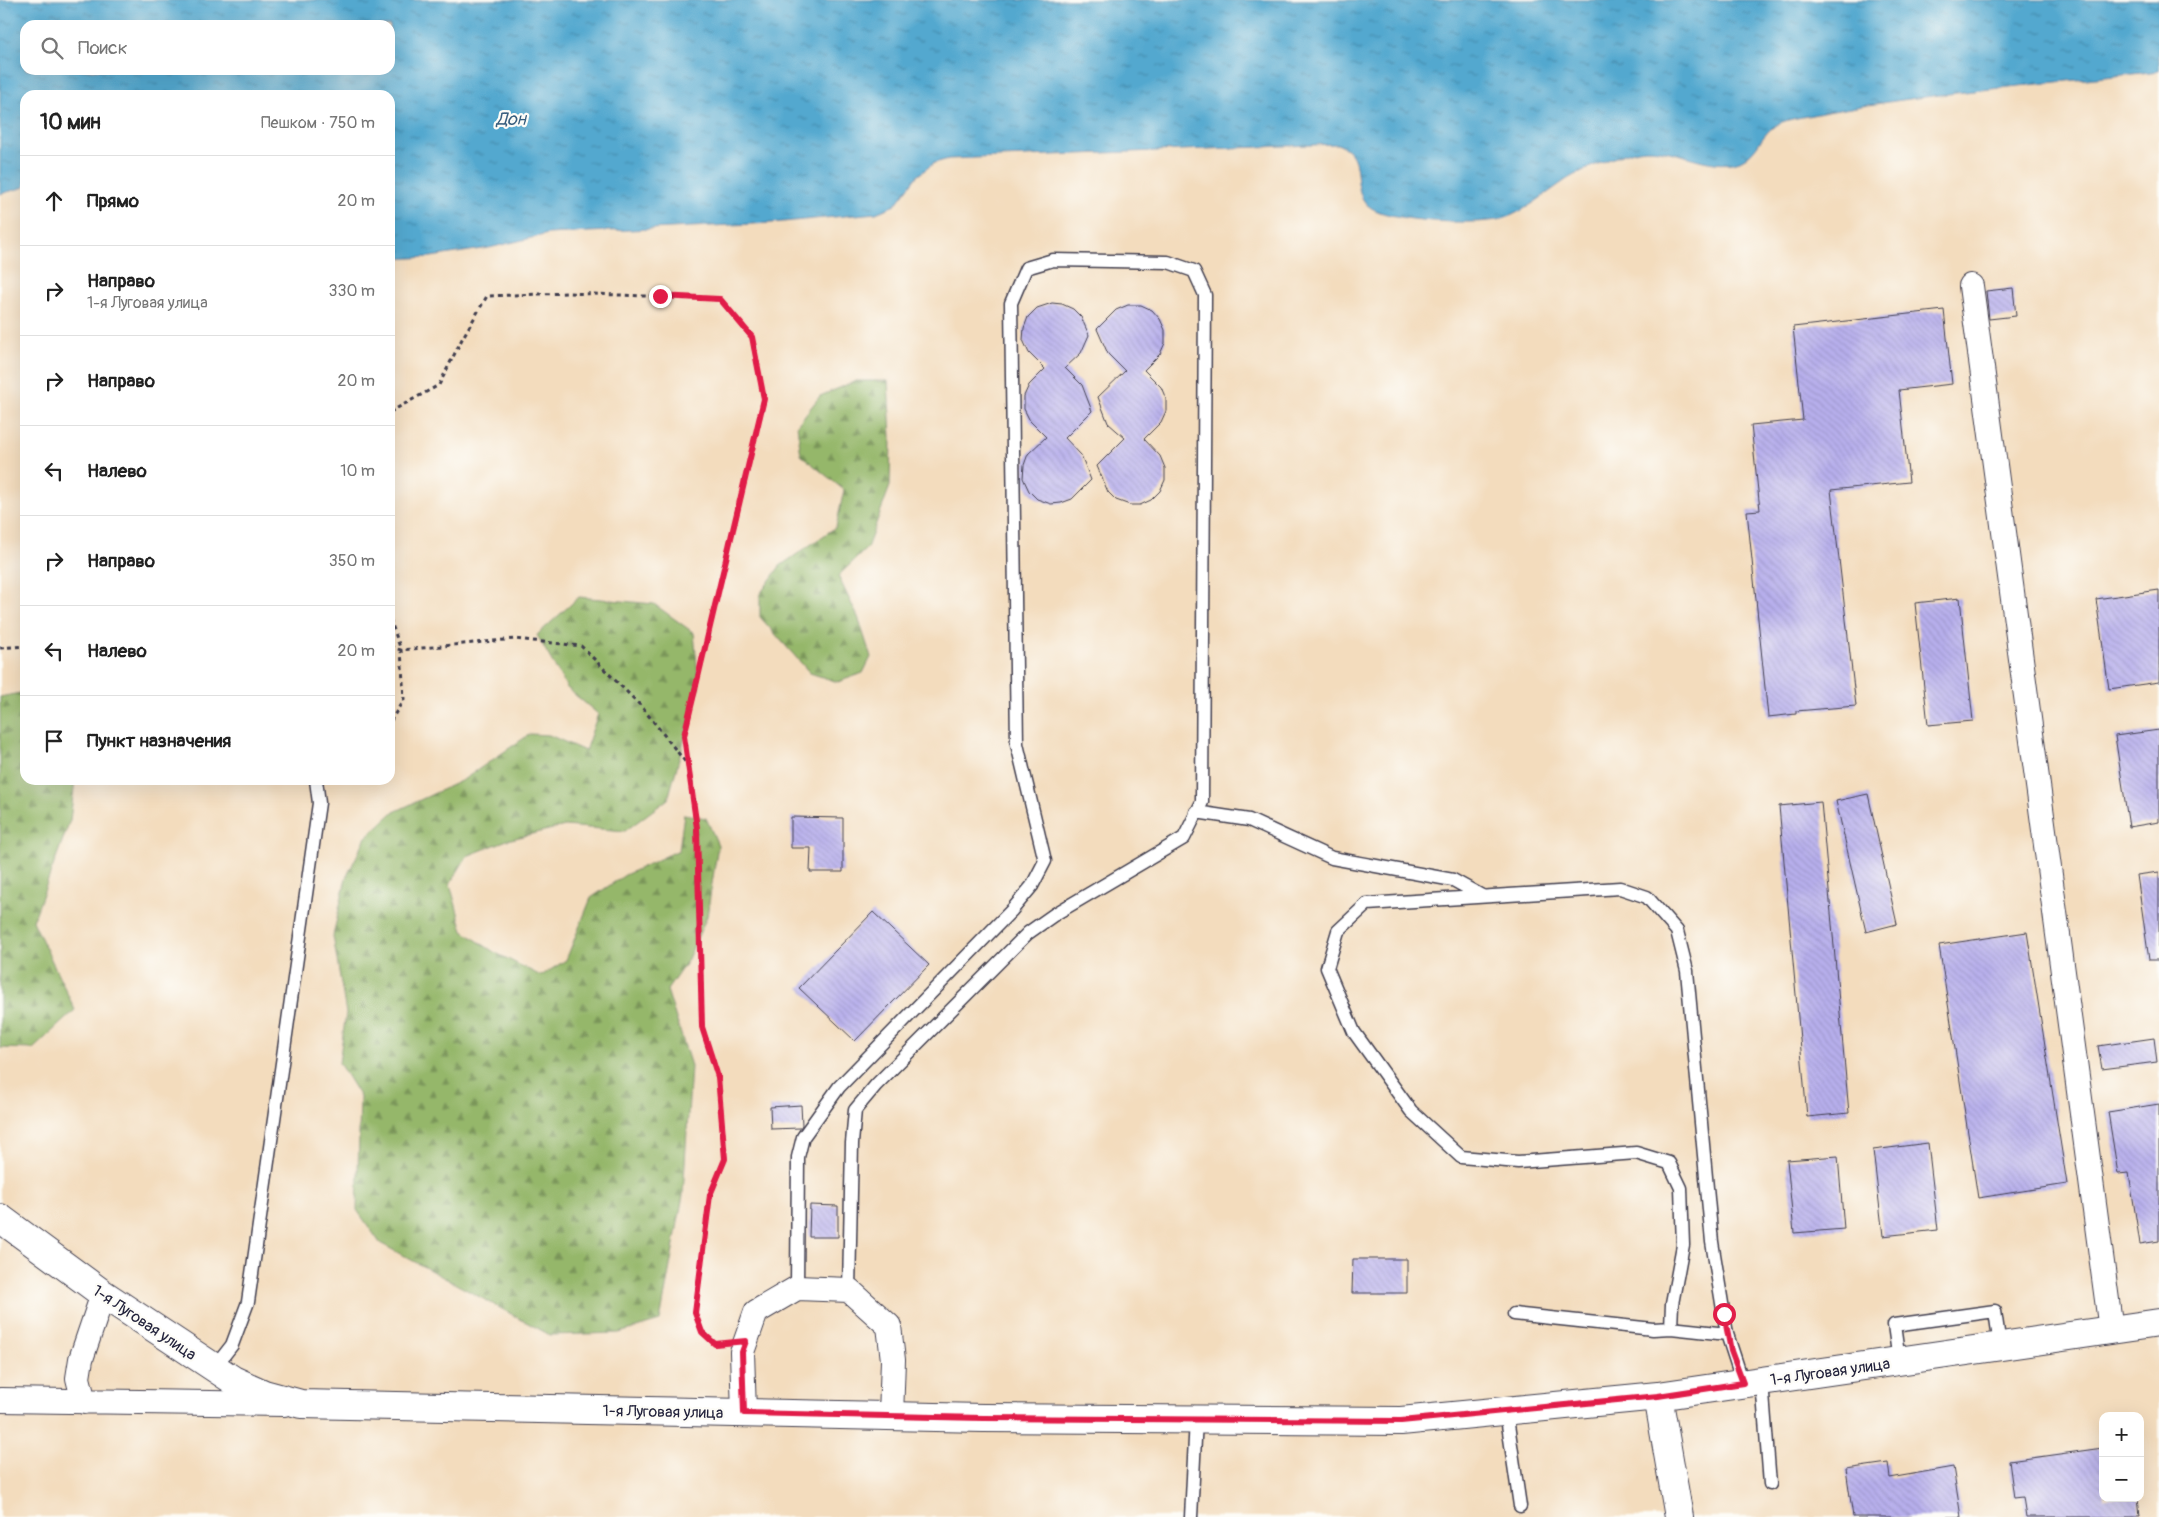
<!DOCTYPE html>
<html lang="ru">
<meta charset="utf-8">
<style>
:root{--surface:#fff;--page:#f2f2f2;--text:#222;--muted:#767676;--line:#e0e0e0}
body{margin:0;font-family:Pangolin,sans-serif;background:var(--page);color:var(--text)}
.controls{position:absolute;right:15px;bottom:15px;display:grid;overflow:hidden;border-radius:10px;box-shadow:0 5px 20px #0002}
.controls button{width:45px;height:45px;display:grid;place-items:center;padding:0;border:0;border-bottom:1px solid var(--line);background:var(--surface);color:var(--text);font:25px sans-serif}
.stop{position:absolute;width:15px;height:15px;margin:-11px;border:4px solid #e11d48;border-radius:50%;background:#fff}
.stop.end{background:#e11d48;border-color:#fff;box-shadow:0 1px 5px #0008}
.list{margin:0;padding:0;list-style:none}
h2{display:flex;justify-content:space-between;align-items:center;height:65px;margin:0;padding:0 20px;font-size:21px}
h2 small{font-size:16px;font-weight:400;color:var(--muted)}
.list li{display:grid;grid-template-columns:32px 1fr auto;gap:15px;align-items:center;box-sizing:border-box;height:90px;padding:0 20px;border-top:1px solid var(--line)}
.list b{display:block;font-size:19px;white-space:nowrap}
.list p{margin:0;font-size:16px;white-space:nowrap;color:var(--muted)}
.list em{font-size:16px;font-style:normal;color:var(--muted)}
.icon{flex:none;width:28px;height:28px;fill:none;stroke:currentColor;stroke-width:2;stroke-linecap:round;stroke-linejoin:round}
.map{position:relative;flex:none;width:2159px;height:1517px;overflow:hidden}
.search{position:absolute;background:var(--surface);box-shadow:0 5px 20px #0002;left:20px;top:20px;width:375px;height:55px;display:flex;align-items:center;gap:12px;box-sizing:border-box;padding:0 18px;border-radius:15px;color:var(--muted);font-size:19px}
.panel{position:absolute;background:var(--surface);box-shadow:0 5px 20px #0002;left:20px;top:90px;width:375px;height:695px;border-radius:15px}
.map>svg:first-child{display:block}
</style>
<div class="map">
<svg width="2159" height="1517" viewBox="0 0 2159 1517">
<defs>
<pattern id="forest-firs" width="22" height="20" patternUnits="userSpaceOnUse" patternTransform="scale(1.25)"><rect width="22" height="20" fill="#95b76b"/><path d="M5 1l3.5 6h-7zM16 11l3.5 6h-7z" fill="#799459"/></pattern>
<pattern id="water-ripples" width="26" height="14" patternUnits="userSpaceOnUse" patternTransform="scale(1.25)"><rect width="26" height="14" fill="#53a8cf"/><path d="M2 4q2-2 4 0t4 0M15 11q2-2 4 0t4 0" fill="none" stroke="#4488a9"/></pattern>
<pattern id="building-back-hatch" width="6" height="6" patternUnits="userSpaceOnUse" patternTransform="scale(1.25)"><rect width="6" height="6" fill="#b7afec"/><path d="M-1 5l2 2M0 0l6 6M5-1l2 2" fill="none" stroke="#9d96cb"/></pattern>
</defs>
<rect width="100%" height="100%" fill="#fdfcf7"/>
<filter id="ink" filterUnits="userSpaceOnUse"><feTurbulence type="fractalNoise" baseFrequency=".02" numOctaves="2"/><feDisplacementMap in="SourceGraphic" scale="10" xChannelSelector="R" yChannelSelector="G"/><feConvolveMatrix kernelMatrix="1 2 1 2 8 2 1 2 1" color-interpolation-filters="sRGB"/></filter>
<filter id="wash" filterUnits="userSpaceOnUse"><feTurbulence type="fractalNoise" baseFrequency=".0096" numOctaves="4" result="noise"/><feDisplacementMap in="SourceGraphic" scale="20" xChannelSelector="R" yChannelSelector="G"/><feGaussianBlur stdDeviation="1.12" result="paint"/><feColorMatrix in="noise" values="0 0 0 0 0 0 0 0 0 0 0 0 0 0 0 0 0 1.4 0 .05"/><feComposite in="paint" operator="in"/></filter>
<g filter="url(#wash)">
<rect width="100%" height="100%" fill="#f3dcbd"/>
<path fill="url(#forest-firs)" stroke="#5c6c53" d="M856,381h32l3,56 -1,49 -23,62 -29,28 20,41 13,40 -8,16 -25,9 -28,-9 -50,-56v-23l20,-28 56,-39 8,-37 -43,-35 -4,-30 23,-29z
M579,597l75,7 40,29 5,54 -31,112 -43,32 -60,-5 -58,14 -40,16 -17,28 13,47 31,21 47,24 25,-16 25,-62 34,-23 54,-25 5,-36 22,4 12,27 -11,71 -20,45 -20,29 24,76 -8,129 -23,126 -41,12 -69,2 -170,-92 -23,-33 3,-113 -21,-34 7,-50 -13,-77 13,-58 20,-41 26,-24 71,-33 67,-46 19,1 36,16 13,-37 -31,-26 -30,-53z
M25,692v88h50l-5,40 -37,101 42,89 -42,39 -33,-1v-351z"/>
<path fill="url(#water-ripples)" stroke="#3a6585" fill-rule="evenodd" d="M0,0h2159v71c-119,14 -240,22 -357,46 -10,2 -22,4 -30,11 -14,12 -18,31 -39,35 -33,5 -68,-21 -99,-12 -18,5 -56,20 -71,31 -19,13 -36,28 -58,36 -20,7 -82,4 -104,-1 -11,-2 -30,-5 -37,-16 -13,-20 2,-47 -27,-57l-388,15 -15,4 -17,13 -22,29 -19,8 -104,10 -224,11 -59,14 -58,9 -41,2v-164h-365v92l-25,7zM25,25h365v45h-365z"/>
<g id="blocks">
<path fill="url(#building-back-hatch)" d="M2013,288l3,28 -27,3 -3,-28z
M1052,303l10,1 11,5 8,8 8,18 -8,18 -16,15 17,17 10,26 -27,27 16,17 10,25 -19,19 -11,4 -10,1 -14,-5 -8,-8 -6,-13 1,-13 4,-11 18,-17 -16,-16 -6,-12v-13l5,-11 16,-16 -16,-16 -6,-13 1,-12 4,-11 9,-9z
M1128,305h13l11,5 8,9 5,11v13l-5,11 -16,16 17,17 5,12v12l-5,11 -17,17 16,17 5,12v12l-5,11 -9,9 -11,5h-10l-14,-5 -8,-8 -11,-26 28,-28 -17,-15 -10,-26 27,-26 -17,-17 -11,-25 19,-19z
M1944,310l8,74 -53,6 10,92 -78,8 25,216 -60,5v3l-28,3 -21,-206 13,-1 -9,-85 52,-5 -10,-93z
M2159,590v92l-50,7 -13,-90z
M1960,598l13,123 -45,4 -13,-122z
M2159,730v92l-30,5 -14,-91z
M1868,794l29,130 -31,8 -30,-131z
M1821,802l28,311 -42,4 -28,-311z
M791,817l52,1v54h-33l1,-24h-20z
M2159,872v88h-10l-12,-85z
M873,912l56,53 -74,76 -56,-53z
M2027,932l40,252 -89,14 -39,-253z
M2154,1038l3,24 -55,7 -4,-23z
M2159,1104v137l-19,3 -11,-71 -11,1 -10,-62z
M801,1105l1,20 -2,3 -29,1 -1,-22z
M1928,1143l10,87 -55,6 -10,-86z
M1838,1156l6,73 -50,4 -7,-73z
M810,1205l28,1v31h-29z
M1353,1259h54v34h-55z
M2103,1448v50h35l2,19h-114l-3,-20 -9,1 -5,-37z
M1888,1463l2,15 63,-11 8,50h-108l-7,-48z"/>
</g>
</g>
<g filter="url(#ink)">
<use href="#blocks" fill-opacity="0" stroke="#413e4e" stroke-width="1"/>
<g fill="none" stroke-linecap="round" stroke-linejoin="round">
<g stroke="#413e4e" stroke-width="15">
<path id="service" d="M1196,812l53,8 83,38 121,22 29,16
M797,1288l1,-131 5,-20 36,-50 173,-177 20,-24 13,-25 -28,-117 -6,-441 15,-35 27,-8 115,2 26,9 11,24 -3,507 -18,36 -129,76 -27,19 -152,152 -21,25 -3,33 -3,147
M1514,1314l139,15 18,-1 56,6
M1671,1328l1,-24 11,-59 -2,-57 -12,-25 -33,-10 -118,9 -57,-5 -50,-46 -57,-79 -27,-64 11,-37 29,-27 253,-16 27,9 30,34 10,40 25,271 15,92 16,49
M1899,1361l-5,-36 101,-14 5,35
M214,1368l18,-23 16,-43 71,-499 -3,-23
M1762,1381l8,103
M1506,1411l14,95
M1191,1517l5,-98"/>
</g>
<g stroke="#413e4e" stroke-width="26">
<path id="minor" d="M1971,286l140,1044
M0,1400l284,4
M84,1402l-6,-24 3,-19 22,-65
M744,1413l-2,-61 14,-40 41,-24 52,2 40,36 4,34 -2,56"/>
</g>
<g stroke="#413e4e" stroke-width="30">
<path id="secondary" d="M0,1218l103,76 130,86 31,14 37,10 682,14 418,3 257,-25 501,-73
M1658,1396l21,121"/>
</g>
<path stroke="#413e4e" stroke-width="3" stroke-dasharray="4 4" stroke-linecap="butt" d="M390,412l49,-27 23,-46 25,-43 81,-3 152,6 32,38 12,62 -80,337 13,92 5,199 16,50 7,82 -15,36 -15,118 7,19 13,12 8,-1
M390,619l11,31 3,49 -14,23
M390,647l11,3 114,-11 66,7 60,60 46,58
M0,648l25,-2"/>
<use href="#service" stroke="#fff" stroke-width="12"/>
<use href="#minor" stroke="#fff" stroke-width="24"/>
<use href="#secondary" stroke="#fff" stroke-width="28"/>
</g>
</g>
<g fill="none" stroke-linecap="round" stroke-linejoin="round" filter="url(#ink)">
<path stroke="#e11d48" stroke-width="6" d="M660,296l60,3 32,38 12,62 -80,337 13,92 5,199 16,50 7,82 -15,36 -15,118 7,19 13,12 31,-3 -4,11 2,61 239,5 418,3 257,-25 85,-13 -12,-32 -7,-37"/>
</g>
<g text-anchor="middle" stroke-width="4.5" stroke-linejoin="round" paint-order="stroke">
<g font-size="16" fill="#22223b" stroke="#fdfcf7">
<text transform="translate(145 1322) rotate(34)" y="6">1-я Луговая улица</text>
<text transform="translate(1830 1371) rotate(-8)" y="6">1-я Луговая улица</text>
<text transform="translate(663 1411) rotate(1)" y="6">1-я Луговая улица</text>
</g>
<g font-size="18" font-style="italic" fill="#385e7e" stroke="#fdfcf7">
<text x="511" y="125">Дон</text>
</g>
</g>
</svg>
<div class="controls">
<button>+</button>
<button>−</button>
</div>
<div class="stop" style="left:1724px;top:1314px"></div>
<div class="stop end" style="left:660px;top:296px"></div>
<div class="search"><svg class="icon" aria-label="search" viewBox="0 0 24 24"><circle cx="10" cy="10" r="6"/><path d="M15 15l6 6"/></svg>Поиск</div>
<section class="panel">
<h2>10 мин<small>Пешком · 750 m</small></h2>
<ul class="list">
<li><svg class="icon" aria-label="ahead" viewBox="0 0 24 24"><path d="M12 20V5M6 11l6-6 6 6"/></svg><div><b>Прямо</b></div><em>20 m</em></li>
<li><svg class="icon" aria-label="right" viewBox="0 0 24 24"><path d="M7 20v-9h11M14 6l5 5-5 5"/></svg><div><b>Направо</b><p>1-я Луговая улица</p></div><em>330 m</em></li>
<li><svg class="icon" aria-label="right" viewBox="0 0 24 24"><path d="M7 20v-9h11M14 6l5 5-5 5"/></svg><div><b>Направо</b></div><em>20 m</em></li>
<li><svg class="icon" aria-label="left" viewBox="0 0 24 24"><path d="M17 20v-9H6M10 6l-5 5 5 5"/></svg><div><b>Налево</b></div><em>10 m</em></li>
<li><svg class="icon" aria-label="right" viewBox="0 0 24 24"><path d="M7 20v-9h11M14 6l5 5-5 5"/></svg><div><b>Направо</b></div><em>350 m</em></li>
<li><svg class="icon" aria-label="left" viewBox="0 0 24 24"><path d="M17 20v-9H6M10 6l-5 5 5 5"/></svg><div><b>Налево</b></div><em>20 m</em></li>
<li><svg class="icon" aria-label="arrive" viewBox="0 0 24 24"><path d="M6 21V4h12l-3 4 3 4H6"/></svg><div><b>Пункт назначения</b></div></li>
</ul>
</section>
</div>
